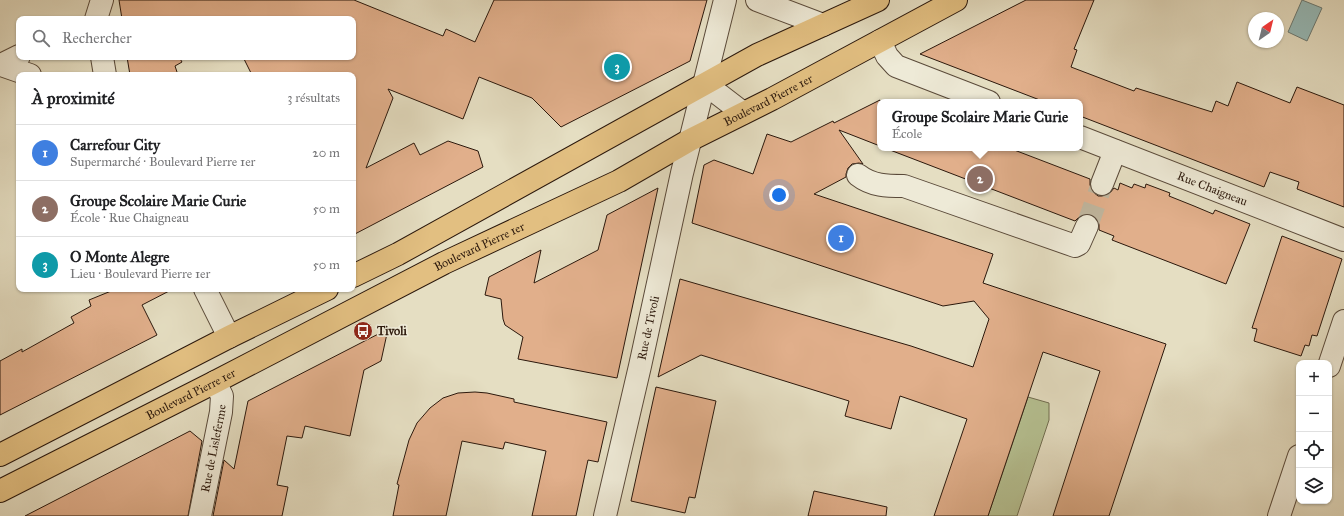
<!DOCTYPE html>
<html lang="fr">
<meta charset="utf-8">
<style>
:root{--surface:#fff;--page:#f6f6f6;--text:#202124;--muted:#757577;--line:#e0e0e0;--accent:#8f2418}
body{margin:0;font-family:"IM FELL Great Primer",serif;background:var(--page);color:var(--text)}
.controls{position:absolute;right:12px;bottom:12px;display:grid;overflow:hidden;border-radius:8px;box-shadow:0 1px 3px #0004}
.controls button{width:36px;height:36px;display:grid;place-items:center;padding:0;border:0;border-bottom:1px solid var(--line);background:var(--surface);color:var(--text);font:20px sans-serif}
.compass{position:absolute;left:1248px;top:12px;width:36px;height:36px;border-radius:50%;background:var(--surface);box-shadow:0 1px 3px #0004;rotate:35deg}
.you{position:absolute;left:779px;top:195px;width:14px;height:14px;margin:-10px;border:3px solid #fff;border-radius:50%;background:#1a73e8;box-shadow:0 0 0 6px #1a73e833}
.badge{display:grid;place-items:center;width:26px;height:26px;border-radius:50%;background:var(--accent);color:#fff;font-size:13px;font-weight:700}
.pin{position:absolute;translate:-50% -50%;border:2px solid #fff;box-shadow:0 1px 4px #0006}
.popup{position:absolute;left:877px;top:99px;width:206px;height:52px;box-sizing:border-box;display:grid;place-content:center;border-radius:8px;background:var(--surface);filter:drop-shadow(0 1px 3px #0005);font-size:13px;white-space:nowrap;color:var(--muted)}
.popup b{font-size:15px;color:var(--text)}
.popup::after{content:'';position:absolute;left:50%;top:100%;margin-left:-8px;border:8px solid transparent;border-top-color:var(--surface)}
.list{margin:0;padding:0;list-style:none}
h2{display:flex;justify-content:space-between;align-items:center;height:52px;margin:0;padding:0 16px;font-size:17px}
h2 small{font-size:13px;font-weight:400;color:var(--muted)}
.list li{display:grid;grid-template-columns:26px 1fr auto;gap:12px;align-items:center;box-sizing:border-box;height:56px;padding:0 16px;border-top:1px solid var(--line)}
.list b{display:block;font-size:15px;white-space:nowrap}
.list p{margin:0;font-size:13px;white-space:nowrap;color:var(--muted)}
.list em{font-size:13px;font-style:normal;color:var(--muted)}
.icon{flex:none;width:22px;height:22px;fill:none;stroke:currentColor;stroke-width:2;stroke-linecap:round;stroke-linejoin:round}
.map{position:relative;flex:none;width:1344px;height:516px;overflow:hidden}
.search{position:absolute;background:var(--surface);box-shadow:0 1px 3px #0004;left:16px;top:16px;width:340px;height:44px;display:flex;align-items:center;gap:10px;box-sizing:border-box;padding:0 14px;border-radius:8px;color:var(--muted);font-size:15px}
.panel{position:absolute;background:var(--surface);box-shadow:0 1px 3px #0004;left:16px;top:72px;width:340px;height:220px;border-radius:8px}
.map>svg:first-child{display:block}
</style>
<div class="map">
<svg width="1344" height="516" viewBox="0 0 1344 516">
<rect width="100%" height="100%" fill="#e5dec2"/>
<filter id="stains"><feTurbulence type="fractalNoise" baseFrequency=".005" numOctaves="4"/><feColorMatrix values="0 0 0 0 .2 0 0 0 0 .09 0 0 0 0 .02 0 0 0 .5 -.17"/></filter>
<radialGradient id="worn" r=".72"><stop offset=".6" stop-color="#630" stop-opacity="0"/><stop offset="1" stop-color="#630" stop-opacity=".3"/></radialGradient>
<path fill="#b6c192" stroke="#706c4f" d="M1028,397l21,6v17l-32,96h-29z"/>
<path fill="#97bbb9" stroke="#6c7a74" d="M1302,0l20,8 -15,33 -19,-9z"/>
<path fill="#e1af8b" stroke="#2b180c" d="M119,0h235l89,36 3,-7 29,13 19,-42h213l-17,61 -129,66 -29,-29 -53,-21 -16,42 -75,-30 5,9 -27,70 48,-25 6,12 28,-14 30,10 5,16 -130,68v-160h-101l-8,-16 -5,-2h114v-38h-231z
M1026,0h68l-20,49 3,1 -6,17 63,24 2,-3 76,24 4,-11 12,5 9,-24 53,21 7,-16 47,18v102l-47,-18 2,-7 -29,-10 -6,15 -184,-71v-14h-35l-125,-48z
M127,57h52l3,5 -7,4 3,9h-48z
M880,100v46l-41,-16 24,34 -4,-1 -7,1 -4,4 -2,6v3l-32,17 179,60 -10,29 183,61 -57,172h-56l47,-145 -57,-19 -55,164h-54l33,-97 -67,-23 -9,33 -46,-13 4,-15 -148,-46 -43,22 22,-98 231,67 62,21 16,-48 -15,-18 -31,5 -251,-83 12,-58 10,-5 39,14 14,-40 24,8 42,-21 1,2z
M890,148h119l81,31v6l2,6 6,5h5l6,-2 5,-6 4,2 2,-7 12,5 2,-4 11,4 1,-4 24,9 -1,3 25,10 19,8 2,-4 35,14 -24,60 -114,-44 2,-4 -15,-6v-6l-2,-5 -5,-5h-7l-5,2 -5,5 -185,-71z
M658,188l-41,190 -99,-19 5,-22 -18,-12 -2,-6 -2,-20 -16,-4 4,-18 52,-27 -7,33 64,-33 9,-35z
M1282,236l60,23 -25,77 -5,-1 -3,11 -4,-1 -4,11 -47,-15 3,-12 -5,-1z
M116,289h57l-31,16 15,30 -157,80v-54l22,-12v3l52,-29 -3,-6 20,-11 -2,-6z
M388,329l-7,32 -17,9 -14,66 -45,-10 -3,12 -15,-2 -10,49 11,2 -6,29h-69l11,-56 10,9 14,-68z
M656,387l60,14 -21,97 -6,-1 -4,16 -54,-12z
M475,392l12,1 27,6v3l93,20 -9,40 -10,-2 -12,56h-44l14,-65 -41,-9 -2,7 -41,-8 -16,75h-53l6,-31 -2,-1 12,-44 8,-17 13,-15 13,-10 15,-5z
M190,431l12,10 -14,75h-163z
M814,491l73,16 -1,9h-78z"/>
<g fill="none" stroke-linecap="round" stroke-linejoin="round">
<path stroke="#c0b69e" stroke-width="22" stroke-dasharray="22 11" stroke-linecap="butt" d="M1087,226l15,-42"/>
<g stroke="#5a4a3a" stroke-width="24">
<g id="minor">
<path d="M757,0l66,25"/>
<path d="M96,19l6,-19"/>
<path d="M880,41l7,15 9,10 93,36"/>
<path d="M19,56l-18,9 29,10"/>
<path d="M102,57l3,18"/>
<path d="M704,83l39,30"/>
<path id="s1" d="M1080,137l264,103"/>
<path d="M858,175c14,11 29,11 46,11l171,60 4,-2 8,-18"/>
<path d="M1102,184l13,-33"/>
<path d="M205,289l24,48"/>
<path d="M1329,366l15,-45"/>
<path id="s2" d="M200,516l21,-104 1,-16 -7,-14"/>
<path id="s3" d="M605,516l35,-150 42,-193 43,-173"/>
<path d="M1279,516l20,-60"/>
</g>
</g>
<g stroke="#2b180c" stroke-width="24">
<g id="major">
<path d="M353,276l45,-22 359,-199 121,-55"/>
<path d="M0,455l229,-118 98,-48"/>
<path id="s4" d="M0,491l215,-109 229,-119 175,-82 71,-41 82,-41 184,-99"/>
</g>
</g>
<use href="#minor" stroke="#eeead7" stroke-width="22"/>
<use href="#major" stroke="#e2bf81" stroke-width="22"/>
</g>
<defs>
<g id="bus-disc" transform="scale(1)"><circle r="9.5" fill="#8f2418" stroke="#eeead7"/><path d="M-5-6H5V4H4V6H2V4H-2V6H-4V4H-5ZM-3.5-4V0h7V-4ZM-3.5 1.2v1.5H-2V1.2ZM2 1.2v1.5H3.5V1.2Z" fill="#fff"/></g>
</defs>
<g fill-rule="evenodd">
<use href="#bus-disc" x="363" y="331"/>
</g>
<g text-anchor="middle" stroke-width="3.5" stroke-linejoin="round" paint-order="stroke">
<g font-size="12" fill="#2b180c" stroke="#eeead7">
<text dy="4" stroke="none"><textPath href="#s4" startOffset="862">Boulevard Pierre 1er</textPath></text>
<text dy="4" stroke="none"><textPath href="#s1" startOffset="142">Rue Chaigneau</textPath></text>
<text dy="4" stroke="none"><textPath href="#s4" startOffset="538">Boulevard Pierre 1er</textPath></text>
<text dy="4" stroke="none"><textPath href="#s3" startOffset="193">Rue de Tivoli</textPath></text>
<text dy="4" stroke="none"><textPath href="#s4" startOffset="214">Boulevard Pierre 1er</textPath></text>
<text dy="4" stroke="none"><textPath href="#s2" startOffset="69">Rue de Lisleferme</textPath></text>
</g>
<g font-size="12" font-weight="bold" fill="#2b180c" stroke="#eeead7" text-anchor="start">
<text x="377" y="335">Tivoli</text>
</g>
</g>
<rect width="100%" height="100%" filter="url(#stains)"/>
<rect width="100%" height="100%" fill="url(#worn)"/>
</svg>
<div class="controls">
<button>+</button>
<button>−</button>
<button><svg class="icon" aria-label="locate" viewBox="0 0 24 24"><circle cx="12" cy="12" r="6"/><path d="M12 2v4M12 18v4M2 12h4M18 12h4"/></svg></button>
<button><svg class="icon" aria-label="layers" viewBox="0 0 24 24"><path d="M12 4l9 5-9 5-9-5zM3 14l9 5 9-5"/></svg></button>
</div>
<svg class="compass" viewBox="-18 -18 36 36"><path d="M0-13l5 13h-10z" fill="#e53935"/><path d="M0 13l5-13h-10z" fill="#757577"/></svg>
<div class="you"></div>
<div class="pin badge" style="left:841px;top:238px;background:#3f7fe0">1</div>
<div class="pin badge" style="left:980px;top:179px;background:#8d6e63">2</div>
<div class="popup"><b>Groupe Scolaire Marie Curie</b>École</div>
<div class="pin badge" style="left:617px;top:67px;background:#0f9aa8">3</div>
<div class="search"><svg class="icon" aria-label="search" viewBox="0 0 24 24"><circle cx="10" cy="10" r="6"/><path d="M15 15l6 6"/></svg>Rechercher</div>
<section class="panel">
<h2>À proximité<small>3 résultats</small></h2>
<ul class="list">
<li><span class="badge" style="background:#3f7fe0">1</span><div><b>Carrefour City</b><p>Supermarché · Boulevard Pierre 1er</p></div><em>20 m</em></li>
<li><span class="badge" style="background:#8d6e63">2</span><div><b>Groupe Scolaire Marie Curie</b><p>École · Rue Chaigneau</p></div><em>50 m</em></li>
<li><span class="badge" style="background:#0f9aa8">3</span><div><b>O Monte Alegre</b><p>Lieu · Boulevard Pierre 1er</p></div><em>50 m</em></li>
</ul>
</section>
</div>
